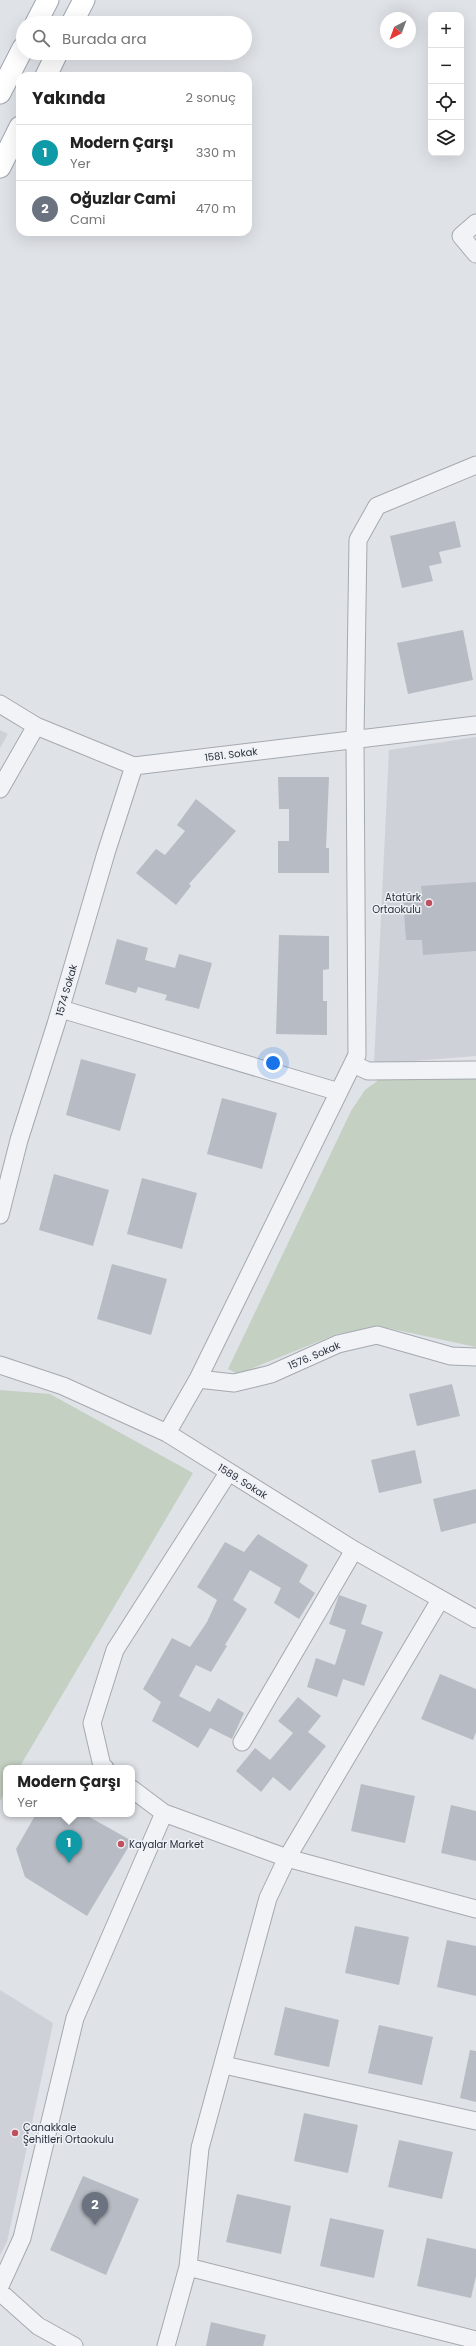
<!DOCTYPE html>
<html lang="tr">
<meta charset="utf-8">
<style>
:root{--surface:#fff;--page:#f6f6f6;--text:#222;--muted:#767676;--line:#e0e0e0;--accent:#b45309}
body{margin:0;font-family:Poppins,sans-serif;background:var(--page);color:var(--text)}
.controls{position:absolute;right:12px;top:12px;display:grid;overflow:hidden;border-radius:8px;box-shadow:0 4px 16px #0002}
.controls button{width:36px;height:36px;display:grid;place-items:center;padding:0;border:0;border-bottom:1px solid var(--line);background:var(--surface);color:var(--text);font:20px sans-serif}
.compass{position:absolute;left:380px;top:12px;width:36px;height:36px;border-radius:50%;background:var(--surface);box-shadow:0 4px 16px #0002;rotate:221deg}
.you{position:absolute;left:273px;top:1063px;width:14px;height:14px;margin:-10px;border:3px solid #fff;border-radius:50%;background:#1a73e8;box-shadow:0 0 0 6px #1a73e833}
.badge{display:grid;place-items:center;width:26px;height:26px;border-radius:50%;background:var(--accent);color:#fff;font-size:13px;font-weight:700}
.pin{position:absolute;translate:-50% -33px;filter:drop-shadow(0 1px 2px #0008)}
.pin::after{content:'';position:absolute;top:21px;width:14px;height:12px;background:inherit;clip-path:polygon(0 0,100% 0,50% 100%)}
.popup{position:absolute;left:3px;top:1765px;width:132px;height:52px;box-sizing:border-box;display:grid;place-content:center;border-radius:8px;background:var(--surface);filter:drop-shadow(0 1px 3px #0005);font-size:13px;white-space:nowrap;color:var(--muted)}
.popup b{font-size:15px;color:var(--text)}
.popup::after{content:'';position:absolute;left:50%;top:100%;margin-left:-8px;border:8px solid transparent;border-top-color:var(--surface)}
.list{margin:0;padding:0;list-style:none}
h2{display:flex;justify-content:space-between;align-items:center;height:52px;margin:0;padding:0 16px;font-size:17px}
h2 small{font-size:13px;font-weight:400;color:var(--muted)}
.list li{display:grid;grid-template-columns:26px 1fr auto;gap:12px;align-items:center;box-sizing:border-box;height:56px;padding:0 16px;border-top:1px solid var(--line)}
.list b{display:block;font-size:15px;white-space:nowrap}
.list p{margin:0;font-size:13px;white-space:nowrap;color:var(--muted)}
.list em{font-size:13px;font-style:normal;color:var(--muted)}
.icon{flex:none;width:22px;height:22px;fill:none;stroke:currentColor;stroke-width:2;stroke-linecap:round;stroke-linejoin:round}
.map{position:relative;flex:none;width:476px;height:2346px;overflow:hidden}
.search{position:absolute;background:var(--surface);box-shadow:0 4px 16px #0002;left:16px;top:16px;width:236px;height:44px;display:flex;align-items:center;gap:10px;box-sizing:border-box;padding:0 14px;border-radius:22px;color:var(--muted);font-size:15px}
.panel{position:absolute;background:var(--surface);box-shadow:0 4px 16px #0002;left:16px;top:72px;width:236px;height:164px;border-radius:12px}
.map>svg:first-child{display:block}
</style>
<div class="map">
<svg width="476" height="2346" viewBox="0 0 476 2346">
<rect width="100%" height="100%" fill="#dfe2e7"/>
<path fill="#ced1d8" d="M0,730l8,4 -8,14z
M476,737v319l-102,8 15,-314z
M0,1990l53,33 -46,219 -7,13z"/>
<path fill="#c4d0c1" d="M476,1074v273l-93,-20 -46,7 -99,40 -10,-5 123,-258 14,-21 15,-11z
M0,1390l50,4 143,79 -174,295h-13v23l-6,10z"/>
<path fill="#b7bbc3" d="M455,521l6,26 -22,5 3,11 -13,3 4,15 -31,7 -12,-52z
M463,630l10,50 -65,14 -11,-51z
M278,777h51l-3,71h3v25h-51v-32h11v-32h-10z
M196,799l40,32 -47,53 2,2 -15,19 -40,-32 20,-24 9,6 20,-24 -8,-6z
M476,882v69l-53,4 -1,-15h-16l-3,-44 19,-2 -1,-8z
M279,935l50,1v33l-6,1v31h4v34l-51,-1z
M117,939l31,9 -3,12 30,8 4,-14 33,9 -13,46 -34,-9 2,-5 -29,-8 -2,6 -31,-9z
M81,1059l55,15 -16,57 -54,-16z
M222,1098l55,15 -15,56 -55,-15z
M54,1174l55,16 -16,56 -54,-16z
M142,1178l55,15 -15,56 -55,-15z
M112,1264l55,15 -16,56 -54,-16z
M452,1384l8,32 -43,10 -8,-32z
M415,1450l7,33 -43,10 -8,-33z
M476,1489v34l-35,9 -8,-33z
M258,1534l50,31 -9,17 16,11 -16,26 -25,-16 7,-15 -31,-18 -17,30 14,9 -22,36 2,1 -16,26 -15,-7 -17,31 31,16 8,-14 26,15 -12,26 -22,-11 -12,20 -46,-27 9,-19 -18,-13 29,-51 18,9 17,-25 10,-22 -20,-13 28,-45 19,10z
M339,1595l28,10 -6,19 22,8 -19,54 -21,-7 -6,18 -30,-10 9,-29 19,7 11,-35 -17,-6z
M440,1674l36,15v43l-3,8 -52,-21z
M298,1697l23,19 -13,16 18,14 -36,45 -17,-14 -12,15 -25,-21 19,-23 15,12 23,-27 -15,-12z
M361,1784l54,12 -10,47 -54,-12z
M451,1805l25,6v50l-35,-8z
M36,1814h48l48,27 -45,75 -62,-39 -9,-28z
M355,1926l54,11 -10,48 -54,-12z
M447,1940l29,6v50l-39,-9z
M285,2007l54,13 -10,47 -55,-12z
M379,2025l54,12 -11,48 -54,-12z
M470,2050l6,1v51l-16,-4z
M304,2113l54,12 -10,48 -54,-12z
M399,2140l54,12 -11,47 -54,-12z
M83,2176l56,23 -33,76 -56,-25z
M237,2194l54,12 -10,48 -55,-12z
M330,2218l54,12 -10,48 -54,-12z
M427,2238l49,11v27l-5,22 -54,-12z
M211,2322l55,13 -3,11h-57z"/>
<g fill="none" stroke-linecap="round" stroke-linejoin="round">
<g stroke="#a5a9b0" stroke-width="19">
<path id="minor" d="M476,223l-15,13 15,18
M0,704l36,22 98,40 342,-41
M0,789l36,-63
M61,1009l278,83
M353,1064l15,7 108,-1
M0,1215l19,-75 37,-116 50,-171 28,-87
M0,1365l63,21 104,47 187,117 122,69
M198,1379l36,4 37,-9 67,-30 39,-9 74,21 25,1
M167,1433l31,-54 159,-324 -2,-317 3,-198 19,-34 99,-41
M242,1742l112,-192
M105,1768l-3,-2 -10,-43 23,-73 113,-177
M132,1789l32,24 123,45 189,51
M224,2065l252,56
M188,2267l288,73
M0,2286l22,-48 53,-220 89,-205
M0,2292l38,34 36,20
M166,2346l22,-79 12,-119 68,-250 19,-40 153,-258"/>
</g>
<g stroke="#a0a6b1" stroke-width="23">
<path id="major" d="M36,23l12,-23
M72,23l12,-23
M46,76l11,-23
M0,93l23,-45
M0,167l20,-40"/>
</g>
<use href="#minor" stroke="#f1f3f6" stroke-width="17"/>
<use href="#major" stroke="#fff" stroke-width="21"/>
</g>
<g fill="#bf515e" stroke="#eef1f5" stroke-width="1.5">
<circle cx="429" cy="903" r="4"/>
<circle cx="121" cy="1844" r="4"/>
<circle cx="15" cy="2133" r="4"/>
</g>
<g text-anchor="middle" stroke-width="3" stroke-linejoin="round" paint-order="stroke">
<g font-size="10" fill="#2a303c" stroke="#eef1f5">
<text transform="translate(231 754) rotate(-7)" y="4">1581. Sokak</text>
<text transform="translate(66 990) rotate(-74)" y="4">1574 Sokak</text>
<text transform="translate(314 1355) rotate(-23)" y="4">1576. Sokak</text>
<text transform="translate(243 1481) rotate(32)" y="4">1589. Sokak</text>
</g>
<g font-size="10" fill="#2a303c" stroke="#eef1f5" text-anchor="start">
<text x="421" y="901" text-anchor="end">Atatürk<tspan x="421" dy="12">Ortaokulu</tspan></text>
<text x="129" y="1848">Kayalar Market</text>
<text x="23" y="2131">Çanakkale<tspan x="23" dy="12">Şehitleri Ortaokulu</tspan></text>
</g>
</g>
</svg>
<div class="controls">
<button>+</button>
<button>−</button>
<button><svg class="icon" aria-label="locate" viewBox="0 0 24 24"><circle cx="12" cy="12" r="6"/><path d="M12 2v4M12 18v4M2 12h4M18 12h4"/></svg></button>
<button><svg class="icon" aria-label="layers" viewBox="0 0 24 24"><path d="M12 4l9 5-9 5-9-5zM3 14l9 5 9-5"/></svg></button>
</div>
<svg class="compass" viewBox="-18 -18 36 36"><path d="M0-13l5 13h-10z" fill="#e53935"/><path d="M0 13l5-13h-10z" fill="#767676"/></svg>
<div class="you"></div>
<div class="pin badge" style="left:69px;top:1863px;background:#0f9aa8">1</div>
<div class="popup"><b>Modern Çarşı</b>Yer</div>
<div class="pin badge" style="left:95px;top:2225px;background:#6b7280">2</div>
<div class="search"><svg class="icon" aria-label="search" viewBox="0 0 24 24"><circle cx="10" cy="10" r="6"/><path d="M15 15l6 6"/></svg>Burada ara</div>
<section class="panel">
<h2>Yakında<small>2 sonuç</small></h2>
<ul class="list">
<li><span class="badge" style="background:#0f9aa8">1</span><div><b>Modern Çarşı</b><p>Yer</p></div><em>330 m</em></li>
<li><span class="badge" style="background:#6b7280">2</span><div><b>Oğuzlar Cami</b><p>Cami</p></div><em>470 m</em></li>
</ul>
</section>
</div>
